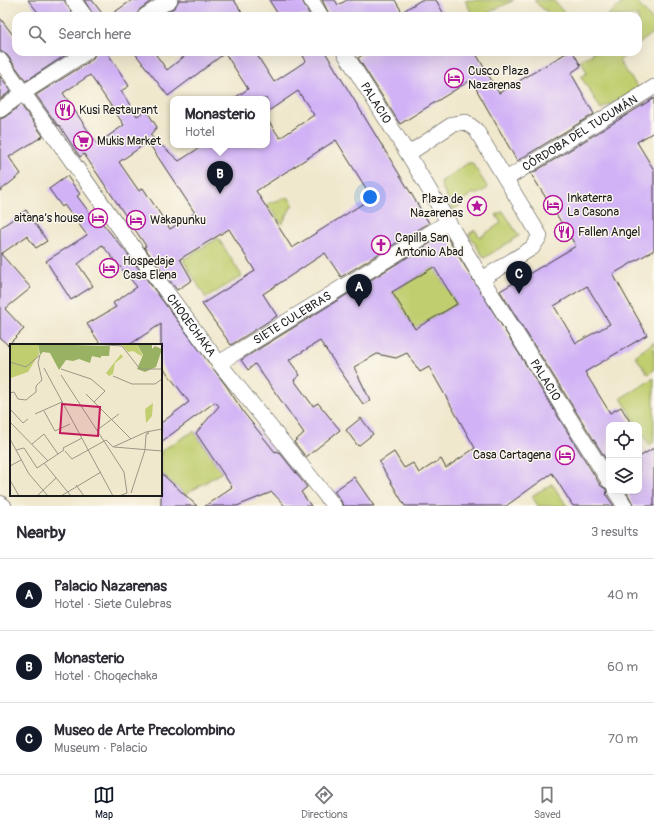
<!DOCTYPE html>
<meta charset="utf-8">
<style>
:root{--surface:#fff;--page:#f7f7f7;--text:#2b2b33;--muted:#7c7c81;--line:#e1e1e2;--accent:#111827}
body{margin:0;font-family:Pangolin,sans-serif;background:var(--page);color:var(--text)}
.controls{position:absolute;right:12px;bottom:12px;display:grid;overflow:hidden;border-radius:8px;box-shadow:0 4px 16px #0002}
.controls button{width:36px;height:36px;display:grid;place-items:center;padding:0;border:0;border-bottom:1px solid var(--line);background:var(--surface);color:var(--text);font:20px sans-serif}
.you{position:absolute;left:370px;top:197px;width:14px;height:14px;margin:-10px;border:3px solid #fff;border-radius:50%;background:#1a73e8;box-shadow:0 0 0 6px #1a73e833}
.badge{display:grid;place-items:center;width:26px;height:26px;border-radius:50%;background:var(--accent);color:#fff;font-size:13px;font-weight:700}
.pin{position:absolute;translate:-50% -33px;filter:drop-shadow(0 1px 2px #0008)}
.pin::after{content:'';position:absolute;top:21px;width:14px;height:12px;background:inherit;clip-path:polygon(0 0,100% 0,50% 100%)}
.popup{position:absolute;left:170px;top:96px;width:100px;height:52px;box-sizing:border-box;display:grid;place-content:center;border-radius:8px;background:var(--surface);filter:drop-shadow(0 1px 3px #0005);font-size:13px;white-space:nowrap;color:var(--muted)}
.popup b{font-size:15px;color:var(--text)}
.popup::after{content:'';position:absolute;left:50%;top:100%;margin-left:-8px;border:8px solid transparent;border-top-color:var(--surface)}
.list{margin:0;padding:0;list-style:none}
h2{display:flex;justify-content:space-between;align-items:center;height:52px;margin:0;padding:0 16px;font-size:17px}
h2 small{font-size:13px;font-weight:400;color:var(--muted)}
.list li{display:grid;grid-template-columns:26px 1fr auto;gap:12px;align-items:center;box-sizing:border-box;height:72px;padding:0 16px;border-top:1px solid var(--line)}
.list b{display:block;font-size:15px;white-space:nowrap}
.list p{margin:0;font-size:13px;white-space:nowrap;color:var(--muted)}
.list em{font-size:13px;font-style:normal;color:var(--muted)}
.icon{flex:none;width:22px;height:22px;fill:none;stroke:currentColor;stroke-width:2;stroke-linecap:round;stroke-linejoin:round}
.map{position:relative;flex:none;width:654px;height:506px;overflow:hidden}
.search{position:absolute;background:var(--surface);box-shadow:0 4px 16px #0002;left:12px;right:12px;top:12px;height:44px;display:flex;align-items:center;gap:10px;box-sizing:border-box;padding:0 14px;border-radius:12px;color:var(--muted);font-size:15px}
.sheet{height:268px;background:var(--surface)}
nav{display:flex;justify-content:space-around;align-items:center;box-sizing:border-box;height:56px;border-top:1px solid var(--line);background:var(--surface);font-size:11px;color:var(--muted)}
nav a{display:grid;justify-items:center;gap:2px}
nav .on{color:var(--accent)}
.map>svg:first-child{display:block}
</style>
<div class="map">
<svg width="654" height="506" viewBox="0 0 654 506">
<rect width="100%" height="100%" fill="#fbf7ec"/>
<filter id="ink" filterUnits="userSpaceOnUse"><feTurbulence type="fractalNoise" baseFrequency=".025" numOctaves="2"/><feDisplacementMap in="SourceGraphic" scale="8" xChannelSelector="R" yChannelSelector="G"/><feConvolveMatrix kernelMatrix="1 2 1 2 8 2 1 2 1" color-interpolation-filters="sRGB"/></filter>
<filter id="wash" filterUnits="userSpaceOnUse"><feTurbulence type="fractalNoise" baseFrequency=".012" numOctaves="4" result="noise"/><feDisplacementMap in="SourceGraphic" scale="16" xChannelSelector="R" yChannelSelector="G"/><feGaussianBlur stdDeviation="0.9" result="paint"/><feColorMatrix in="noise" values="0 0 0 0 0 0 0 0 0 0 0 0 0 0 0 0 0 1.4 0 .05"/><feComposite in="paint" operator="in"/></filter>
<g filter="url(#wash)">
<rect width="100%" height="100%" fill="#f0e8cd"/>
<path fill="#c1ce70" stroke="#6e7546" d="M465,0h49l-32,16h-9z
M534,0h19l14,16c-15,0 -23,-4 -33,-16z
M626,0h9l19,22v9l-16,14v-29h-31z
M592,52h37l-10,9 20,28 -38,20 -20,-32 6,-4 -6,-13 12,-6z
M468,163h4l16,25 -12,7 -2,-2 -11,7 1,3 -11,7 -12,-25 1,-4z
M288,197l5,7 -11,20 -15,-20z
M503,211l16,25 -35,22 -15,-24 6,-4 5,7 21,-14 -5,-8z
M218,238l24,38 -36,22 -23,-38z
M434,267l23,37 -42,25 -23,-37z
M654,342v28l-6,4 -13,-18z
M654,378v64l-5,3 -10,-17v-3h-2l-16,-27z
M194,431l28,41 -37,23 -24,-22v-22z
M552,484l15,22h-29l-6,-10z"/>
<g id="blocks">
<path fill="#d1b2f6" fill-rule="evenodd" d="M28,0h36l10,16h-33z
M84,0h8l12,16h-10z
M132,0h21l-13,9 -4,7h-27z
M179,0h55l10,16h-82l13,-9z
M269,0h33l8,16h-31z
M322,0h13l3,5 9,-5h48l7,12 19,-12h15l9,16h-115z
M0,18l16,21v13h54l-44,29 -19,-26 -7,-4z
M96,52h11l22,34 -8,5 16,25 9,-6 11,17 -7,8 29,26 25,-16h63v-26l13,19 34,-23 -16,-24 -31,21v-13h-34l15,-10 -23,-36 -57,43 -34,-44h20l13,18 23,-18h65l19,30 32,-21 -5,-9h24l104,171 -88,54 -16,-24 -62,41 14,22 -46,29 -29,-41 53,-33 -26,-42 -49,30 12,21 -15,10 -33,-43 2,-1 -62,-92 -4,3 -21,-32 -1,1 -22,-31 56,-35zM90,75l34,50 -27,19 -34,-51zM336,140l36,58 -80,50 -36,-57zM148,142l47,71 -25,16 -27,-41 -4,3 -20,-29z
M367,52h108l24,41 69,-41h5l8,14 -10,7 23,41 -77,47 -46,-81 -71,44 -42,-66z
M0,76l11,15 -11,8z
M654,98v34l-17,10 17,28v80l-41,24 34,61 -62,37 25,41 11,-6 11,18h-23v39l-109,-173 76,-45 -45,-72zM587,286l23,38 -34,19 -22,-37z
M21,105l22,31 -34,21 12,17 -21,17v-72l5,-2z
M67,176l13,18 -3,2 18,24 3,-2 32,39 97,130 17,26 31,39 2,-1 3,2 27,34 -6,5 10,14h-26l-13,-14 -35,14h-32l27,-19 -36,-54 23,-27 -4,-4 -54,40v-19l28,-21 -28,-37v-41l-32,21h-28l-14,-21 29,-17 -3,-4 24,-16 -35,-42 -24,19 15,22 -22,14 -25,-39 41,-26 -23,-30 -2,2 -13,-18z
M26,210l21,31 -11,7 -9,-12 -26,18 30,34 -26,21 19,20 -16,16 -8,-7v-110z
M445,234l156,252 5,3 1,7 7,10h-41l-21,-33 -46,33h-101l-26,-44 15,-10 10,16 9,-5 6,10 22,-14 5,9 29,-20 -46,-81 -9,5 -13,-19 -11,5 -19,-4 -23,13 16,33 -7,4 -43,-63 -31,19 11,15 -6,5 19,26 5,-3 22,27 -34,27 -12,-15 10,-9 -49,-69 -7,6 -7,-10zM434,267l23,37 -42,25 -23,-37z
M361,418l12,16 -15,12 -12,-16z
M654,448v58h-20l-8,-15h13v-34z
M161,473l36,33h-36z
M354,477l20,29h-31l-2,-5 -7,-10z"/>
</g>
</g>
<g filter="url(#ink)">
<use href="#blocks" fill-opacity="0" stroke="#3c3b37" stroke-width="1"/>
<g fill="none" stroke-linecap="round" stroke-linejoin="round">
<g stroke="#3c3b37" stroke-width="16">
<g id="street">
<path d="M73,0l12,16"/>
<path d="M311,0l10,16"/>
<path d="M145,16l25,-16"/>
<path id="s1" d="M344,52l64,102 74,125 127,202"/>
<path id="s2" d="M0,60l118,166 101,137 115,143"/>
<path d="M0,110l23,-17 64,-41"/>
<path d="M408,154l45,-30 13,-2 10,8 64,106 -8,12 -50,31"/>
<path id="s3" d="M506,179l148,-92"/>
<path id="s4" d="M219,363l229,-141"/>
<path d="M615,491l10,15"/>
<path d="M0,503l4,3"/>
</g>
</g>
<use href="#street" stroke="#fff" stroke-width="15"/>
</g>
</g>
<defs>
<g id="hotel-ring" transform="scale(1)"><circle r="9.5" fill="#fbf7ec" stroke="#b5179e" stroke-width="1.5"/><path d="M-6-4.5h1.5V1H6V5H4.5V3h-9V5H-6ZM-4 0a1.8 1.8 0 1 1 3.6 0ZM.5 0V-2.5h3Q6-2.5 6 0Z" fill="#b5179e"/></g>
<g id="restaurant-ring" transform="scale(1)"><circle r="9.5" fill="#fbf7ec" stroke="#b5179e" stroke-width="1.5"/><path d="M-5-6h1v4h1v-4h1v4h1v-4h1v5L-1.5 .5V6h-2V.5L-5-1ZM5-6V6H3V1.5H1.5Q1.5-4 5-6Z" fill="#b5179e"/></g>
<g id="supermarket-ring" transform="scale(1)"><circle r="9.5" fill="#fbf7ec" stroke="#b5179e" stroke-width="1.5"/><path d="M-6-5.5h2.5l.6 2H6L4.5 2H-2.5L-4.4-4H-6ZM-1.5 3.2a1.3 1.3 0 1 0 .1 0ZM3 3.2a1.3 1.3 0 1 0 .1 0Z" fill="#b5179e"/></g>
<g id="sight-ring" transform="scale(1)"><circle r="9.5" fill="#fbf7ec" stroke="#b5179e" stroke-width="1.5"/><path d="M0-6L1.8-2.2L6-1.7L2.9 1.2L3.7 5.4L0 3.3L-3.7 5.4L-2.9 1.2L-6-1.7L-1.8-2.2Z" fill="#b5179e"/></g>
<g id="church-ring" transform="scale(1)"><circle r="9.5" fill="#fbf7ec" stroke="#b5179e" stroke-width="1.5"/><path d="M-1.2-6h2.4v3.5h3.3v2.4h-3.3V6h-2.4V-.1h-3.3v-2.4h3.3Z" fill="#b5179e"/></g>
</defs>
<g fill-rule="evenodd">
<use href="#hotel-ring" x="454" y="78"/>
<use href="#restaurant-ring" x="65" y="110"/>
<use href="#supermarket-ring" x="83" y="141"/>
<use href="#hotel-ring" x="553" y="205"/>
<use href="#sight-ring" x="477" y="206"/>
<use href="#hotel-ring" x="98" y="218"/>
<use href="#hotel-ring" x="136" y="220"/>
<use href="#restaurant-ring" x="564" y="232"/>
<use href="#church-ring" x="381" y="245"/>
<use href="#hotel-ring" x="109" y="268"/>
<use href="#hotel-ring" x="565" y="455"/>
</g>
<g text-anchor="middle" stroke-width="3" stroke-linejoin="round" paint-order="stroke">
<g font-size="12" fill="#1c1c1c" stroke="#fbf7ec" text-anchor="start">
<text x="468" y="75">Cusco Plaza<tspan x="468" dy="14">Nazarenas</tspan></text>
<text x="79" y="114">Kusi Restaurant</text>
<text x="97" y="145">Mukis Market</text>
<text x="567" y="202">Inkaterra<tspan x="567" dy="14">La Casona</tspan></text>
<text x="463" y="203" text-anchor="end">Plaza de<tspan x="463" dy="14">Nazarenas</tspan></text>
<text x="84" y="222" text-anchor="end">aitana’s house</text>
<text x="150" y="224">Wakapunku</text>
<text x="578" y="236">Fallen Angel</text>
<text x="395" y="242">Capilla San<tspan x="395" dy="14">Antonio Abad</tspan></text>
<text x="123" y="265">Hospedaje<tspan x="123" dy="14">Casa Elena</tspan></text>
<text x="551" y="459" text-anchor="end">Casa Cartagena</text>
</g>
<g font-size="12" fill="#1c1c1c" stroke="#fbf7ec">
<text dy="4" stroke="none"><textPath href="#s1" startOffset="60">PALACIO</textPath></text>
<text dy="4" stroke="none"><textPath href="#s3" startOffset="87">CÓRDOBA DEL TUCUMÁN</textPath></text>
<text dy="4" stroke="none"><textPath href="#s4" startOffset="86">SIETE CULEBRAS</textPath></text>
<text dy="4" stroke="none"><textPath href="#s2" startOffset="327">CHOQECHAKA</textPath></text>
<text dy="4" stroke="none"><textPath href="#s1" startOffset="385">PALACIO</textPath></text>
</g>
</g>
<g transform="translate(10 344)">
<rect width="152" height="152" fill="#f0e8cd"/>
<path d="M0,0h28l1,10 -11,18 -17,6zM111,0h16l6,13 -10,-6 -5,1zM111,10l2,3 -8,6 -2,11 -4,2 -3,-3zM143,59l-1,13 -6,7 -1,-14z" fill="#c1ce70"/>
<path d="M28,0l72,2 -1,10h-8v2l-9,-2 -2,7 -11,-4 -6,2 -7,-1 -7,10 -9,-17 -7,-1 -3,3zM127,0h15v5l3,-3 7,3 -6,18 -11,5 -8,-3 6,-14z" fill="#98b162"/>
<path fill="none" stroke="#9b9686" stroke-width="1" d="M82,0l30,2 18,23h22M0,18l16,5 14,-12 -2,8 4,17 -6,6v6l-10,8 -8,-1 -4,-7 -4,1M34,24l69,128M51,25l30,10 14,12 -11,11M51,31l63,97 3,21 -8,3M103,32l19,8h23l7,-5M76,50l45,45M0,65l13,14 5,-4M34,67l11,20 15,-7M25,70l27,-12M0,78l38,39M87,86l22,-16M0,95l19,35 19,22M22,100l12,-10 14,20M103,103l33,-15 16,-3M104,103l48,4M6,106l8,-2 13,20 27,-18M54,106l-1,-2 19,-10M55,107l7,8 34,-19 7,7M34,119l27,33M0,122l11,-6M0,136l9,16M66,141l8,11M121,149l14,-43 1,-15 3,-2h-3M27,152l19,-18M51,152l40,-24"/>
<path fill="#c2185b" fill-opacity="0.15" stroke="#c2185b" stroke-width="2" d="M52,60l38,3 -2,29 -38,-3z"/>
<rect width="152" height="152" fill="none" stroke="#1c1c1c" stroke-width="2"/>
</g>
</svg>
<div class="controls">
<button><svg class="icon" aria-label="locate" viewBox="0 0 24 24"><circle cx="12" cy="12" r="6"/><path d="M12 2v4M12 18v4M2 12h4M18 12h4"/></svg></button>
<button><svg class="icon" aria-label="layers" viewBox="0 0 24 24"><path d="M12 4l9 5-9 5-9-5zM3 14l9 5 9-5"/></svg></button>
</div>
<div class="you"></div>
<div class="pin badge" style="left:359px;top:307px">A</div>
<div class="pin badge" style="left:220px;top:194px">B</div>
<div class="popup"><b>Monasterio</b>Hotel</div>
<div class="pin badge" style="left:519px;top:294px">C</div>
<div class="search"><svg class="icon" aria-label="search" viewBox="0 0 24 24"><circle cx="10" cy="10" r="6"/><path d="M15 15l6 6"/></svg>Search here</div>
</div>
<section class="sheet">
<h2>Nearby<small>3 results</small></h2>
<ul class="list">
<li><span class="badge">A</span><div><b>Palacio Nazarenas</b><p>Hotel · Siete Culebras</p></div><em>40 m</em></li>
<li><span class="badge">B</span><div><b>Monasterio</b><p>Hotel · Choqechaka</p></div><em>60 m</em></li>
<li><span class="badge">C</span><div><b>Museo de Arte Precolombino</b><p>Museum · Palacio</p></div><em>70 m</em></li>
</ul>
</section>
<nav>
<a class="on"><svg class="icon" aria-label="map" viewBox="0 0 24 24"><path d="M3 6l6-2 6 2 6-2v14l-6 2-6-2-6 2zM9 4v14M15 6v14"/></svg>Map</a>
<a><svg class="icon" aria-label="directions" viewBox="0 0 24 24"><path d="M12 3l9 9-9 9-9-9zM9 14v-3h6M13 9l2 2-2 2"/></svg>Directions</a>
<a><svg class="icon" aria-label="saved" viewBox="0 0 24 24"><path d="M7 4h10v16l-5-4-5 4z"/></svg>Saved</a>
</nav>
